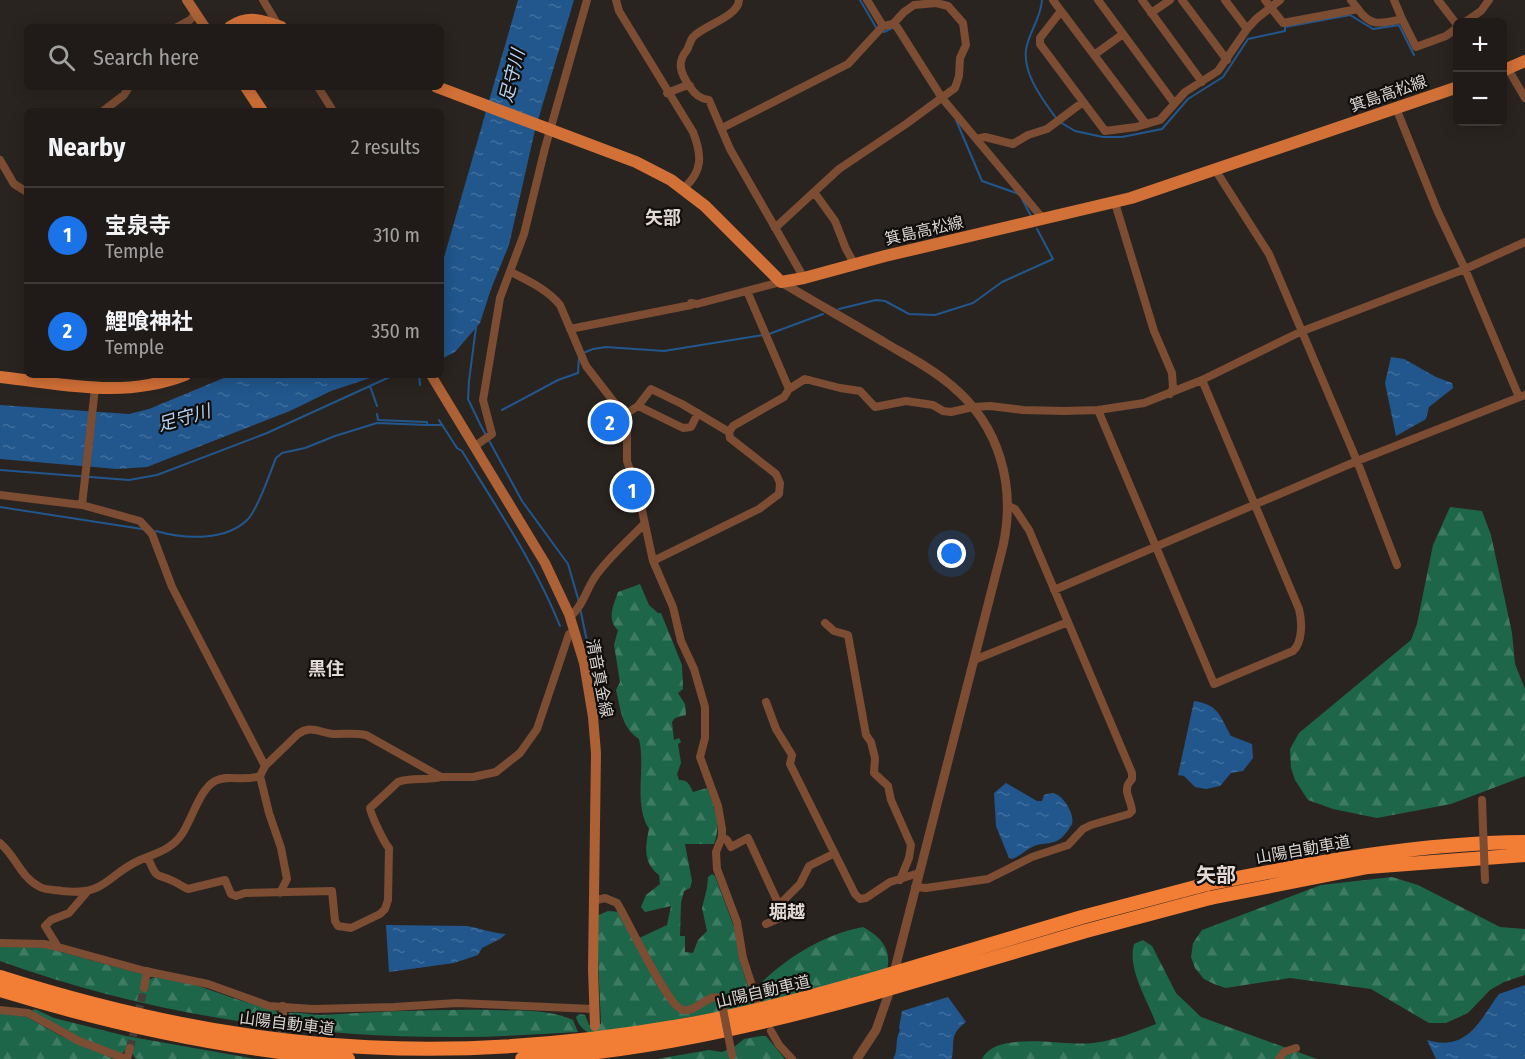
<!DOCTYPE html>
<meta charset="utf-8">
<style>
:root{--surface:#201b18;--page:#2d2825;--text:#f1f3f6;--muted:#a2a1a2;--line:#3d3937;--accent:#1a73e8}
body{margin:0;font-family:"Fira Sans Condensed","Noto Sans JP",sans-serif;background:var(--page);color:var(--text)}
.controls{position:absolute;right:18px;top:18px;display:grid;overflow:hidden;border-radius:9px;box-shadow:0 3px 15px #0003}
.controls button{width:54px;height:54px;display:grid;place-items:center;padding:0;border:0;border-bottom:2px solid var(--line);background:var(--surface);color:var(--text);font:30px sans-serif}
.you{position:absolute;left:952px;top:554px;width:21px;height:21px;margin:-15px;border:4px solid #fff;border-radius:50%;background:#1a73e8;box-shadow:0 0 0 9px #1a73e833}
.badge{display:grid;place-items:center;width:39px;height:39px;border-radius:50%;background:var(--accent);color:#fff;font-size:20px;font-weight:700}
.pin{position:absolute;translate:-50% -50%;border:3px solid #fff;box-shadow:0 2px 6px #0006}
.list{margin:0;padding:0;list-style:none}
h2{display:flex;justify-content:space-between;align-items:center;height:78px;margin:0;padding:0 24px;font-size:26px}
h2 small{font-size:20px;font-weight:400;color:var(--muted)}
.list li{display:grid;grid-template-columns:39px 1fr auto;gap:18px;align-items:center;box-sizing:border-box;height:96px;padding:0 24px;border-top:2px solid var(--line)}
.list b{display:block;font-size:22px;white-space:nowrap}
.list p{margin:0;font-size:20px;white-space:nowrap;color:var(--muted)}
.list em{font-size:20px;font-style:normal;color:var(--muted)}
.icon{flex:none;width:33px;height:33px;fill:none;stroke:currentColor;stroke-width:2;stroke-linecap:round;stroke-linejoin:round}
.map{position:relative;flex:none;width:1525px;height:1059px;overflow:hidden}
.search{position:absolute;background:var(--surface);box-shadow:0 3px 15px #0003;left:24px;top:24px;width:420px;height:66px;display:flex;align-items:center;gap:15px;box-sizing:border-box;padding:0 21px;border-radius:9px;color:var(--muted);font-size:22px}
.panel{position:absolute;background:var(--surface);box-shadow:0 3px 15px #0003;left:24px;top:108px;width:420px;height:270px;border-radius:9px}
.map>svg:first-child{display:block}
</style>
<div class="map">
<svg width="1525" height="1059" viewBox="0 0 1525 1059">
<defs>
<pattern id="forest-firs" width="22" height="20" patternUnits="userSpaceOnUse" patternTransform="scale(1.5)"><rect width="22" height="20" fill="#1e664a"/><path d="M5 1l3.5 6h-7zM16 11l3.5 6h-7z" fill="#3e7b63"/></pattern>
<pattern id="water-ripples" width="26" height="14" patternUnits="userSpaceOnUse" patternTransform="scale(1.5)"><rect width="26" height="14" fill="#21578d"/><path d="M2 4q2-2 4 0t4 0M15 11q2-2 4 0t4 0" fill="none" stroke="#406e9c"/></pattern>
</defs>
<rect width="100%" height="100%" fill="#2a2420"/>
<path fill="url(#forest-firs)" d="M1450,507l32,4 9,24 21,98 3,31 10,25v87l-74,28 -74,14 -44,-9 -25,-9 -13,-20 -4,-12 -1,-19 9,-16 112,-93 6,-16 16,-79z
M640,584l9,21 9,8h3l21,52 1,24 -5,4 7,11 1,11 -11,3 -3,4 2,18 5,-2 2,4 -3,2 3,19 -4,11 2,6c9,0 10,4 14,12l14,-4c7,18 15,36 7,56h-29l7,37 -2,7 -6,3 -3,12 -1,33h5v16l8,1 5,-13 9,-9 -5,-23 5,-20 1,-11 4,-3 3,2 19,51 6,34 12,40 8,-2 -3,-12c27,-28 67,-53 106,-60 18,10 29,22 24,43 -50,13 -101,27 -151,39 -24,6 -51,7 -73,14l-72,11c-8,-4 -13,-9 -15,-17l3,-3 6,1 4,10 12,-1 -5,-108 12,-5 12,1 15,28 32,-15 4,-19 -26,6 -4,-5 5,-12 14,-11 -1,-9c-16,-12 -14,-28 -10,-46 -16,-26 -3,-61 -10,-90 -18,-12 -18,-29 -23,-49l4,-8 -6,-37 4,-15c-12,-10 -4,-26 0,-38z
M1392,877l26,8 82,42 25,2v46l-21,7 -14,8 -22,23 -22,10h-17l-58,-34 -81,-11 -64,10 -12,-4 -10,-5 -9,-11 -4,-11 2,-14 9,-13 119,-45z
M1143,940l9,6 24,47 25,24 116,42h-335c14,-30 84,-12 111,-16 23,-3 42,-11 63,-19 -8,-24 -29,-54 -22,-80z
M0,945l47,3 91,25 5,1 4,10 3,-5 5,-2c41,3 78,25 119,32l6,7v7h6l3,-10c10,-2 21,2 32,2 57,-3 113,-6 170,-5 28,1 56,-1 82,10l5,12c-40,2 -79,5 -118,5 -157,1 -313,-23 -460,-76z
M35,1009l19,9 72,18 130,23h-117l-4,-1 -7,-12 -5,7 -5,1 -34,-13 -53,-30z
M0,1012l27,5 34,19 53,23h-114z
M761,1036h5l19,23h-128l52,-9 13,2 12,-5 10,-8z"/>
<path fill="url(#water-ripples)" d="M518,0h56l-39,130 -26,115 -18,44 -11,34 -25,29 -14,7v-91z
M1391,357l13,2 32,18 16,6 1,5 -24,19 -3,12 -30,17 -11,-53z
M231,375h148l-48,16 -41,20 -143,56 -30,2 -117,-10v-54l129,9 20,-5z
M1194,701c25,4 26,15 37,35l21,8 1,14 -10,13 -12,2 -11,13 -14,3 -11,-2 -11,-11 -6,-1z
M1006,783l31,18h5l2,-6c3,-1 7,-2 9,-2 10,2 22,21 19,31 -2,4 -8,12 -12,15 -7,5 -15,4 -23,6 -10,3 -16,11 -25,14l-3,-1 -13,-32 -2,-33z
M386,925l81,1c14,2 23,7 39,8l-6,5 -18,9 -4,7 -24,8 -65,9z
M1525,985v74h-89l-9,-19c41,12 52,-19 72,-46z
M948,997l18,25c-17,13 -11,18 -14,37h-59c6,-9 1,-17 7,-29l-1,-2 3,-17z"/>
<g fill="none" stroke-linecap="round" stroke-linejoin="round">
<path stroke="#21578d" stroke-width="2" d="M860,0l17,29 7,3 8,-4
M1042,0c-1,17 -11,29 -15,45 -7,25 15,54 29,73
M956,120l26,61 37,13
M1060,122l15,9 28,6h19l40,-8 26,-30 35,-22 25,-38 37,-8v-4l65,-12 23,14 26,-4 15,30
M1022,199l10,19
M839,309l37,-9 9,1 24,13 26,1 38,-12 29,-21 51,-23 -16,-30
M476,327l-7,54 -1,18 12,25 42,77 46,63 11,38
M769,334l54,-20
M583,353l10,-4 13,-2 58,4 99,-16
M419,375l1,10
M370,386l7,20
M502,410l56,-30 20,-7 1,-17
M377,414l1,6 49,2v3h15
M439,420l18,28 5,3c35,57 73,113 98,175
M0,470l129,10 28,-5 110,-42 127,-58
M0,507l142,22
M156,531c28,8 71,11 93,-13 11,-14 20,-43 27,-60l6,-5 23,-5 30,-12 42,-13 50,2
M580,608l17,81"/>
<path stroke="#443e3a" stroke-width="8" stroke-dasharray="8 4" stroke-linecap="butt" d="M130,1048l14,-60
M279,1059l4,-37"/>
<path stroke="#7c4c33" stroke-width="8" d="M263,0l15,25
M616,0l3,11 74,121c9,23 10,39 -9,56
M739,0c-1,17 -35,25 -46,37 -3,4 -4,9 -6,13 -11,13 -6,24 3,37 5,8 11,12 19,13l21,49 74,129
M867,0l16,26
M1053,0l8,11 -21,27v6l65,87 31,-4 24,-7 25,-28 33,-21 29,-42 9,-10 24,-19
M1098,0l76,103
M1142,0l60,82
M1182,0l45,60
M1225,0l22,29
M1265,0l18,23 75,-14c13,19 24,14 44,10l14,28 30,-11 12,-9
M1351,0l7,9
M1394,0l8,19
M1438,0l20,26
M1061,11l85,113
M1151,13l19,-13
M1465,22l16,-11 8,-11
M893,24l4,3 45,71 97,116 6,5
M177,27l13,-7 6,-7
M1094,55l29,-21
M1508,69l17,29
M318,87l15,24
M667,93l18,-7h5
M1396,108l41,102 28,59 54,128
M103,111l21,-16 5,-8
M722,128l126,-64 35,-38 10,-2 11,-12 10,-7 22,-2 12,3 15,17 3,22 -6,13 -1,18 -4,12 -49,36 -67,45 -64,59
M977,139l8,-2 28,7 15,-9 19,-6 36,-27
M0,160l14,24 13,8
M1216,171l53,83 88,207 40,104
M814,192l21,29 11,28 9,16
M1115,203l39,128 18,42 1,15 -3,6
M511,272c18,9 37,18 49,33l26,61 38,49 3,11v35l13,40 13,60 20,46 8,34 13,28 11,38v31l-5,19 18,49 4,23v8l-6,15 1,17 20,53 6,36 14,43
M747,291l42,98
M570,329l121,-24v-2l6,1 84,-22
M95,388l-13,117 58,16 12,13 20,53 93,179
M638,406l45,22 8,-1 7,-14
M1098,410l116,274 79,-33c10,-9 9,-30 6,-42l-97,-229
M624,415l14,-9 13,-17 31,15 47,28
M475,446l17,-12 -9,-34 17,-102 24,-64 21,-86 42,-148
M0,495l82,10
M653,561l106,-52 20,-15 1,-11 -4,-9 -46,-36 -1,-6 4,-6 51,-29 5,-8 16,-10 35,9 20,3 15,16 31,-6 27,4 10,6 8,1 22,-5 17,-1 33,4 41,1 34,-1 46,-7 58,-23 98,-48 165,-63 60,-27
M1054,590l303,-129 168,-66
M570,617c13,-11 16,-27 25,-40 13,-19 33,-36 49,-53
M825,623l9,8 14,4 18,100 5,7 4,16 -1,15 14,13 3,14 20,45 -2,13 -9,22
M974,660l94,-38
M766,702l10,27 16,26 -2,9 65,130 5,5 6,-1 24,-16 29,-9
M260,776l9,37 12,35 6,31 -7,14
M722,837l5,3 4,7 17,-9 31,67 3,12 -16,7
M0,843c16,13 20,34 40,44 6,3 15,3 22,4 45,5 44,-16 78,-31 16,-7 31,-10 42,-26 10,-15 18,-45 33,-53 13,-7 28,1 45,-5l5,-10 33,-32c14,-10 23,0 38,0 11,0 20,-1 30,1l75,42h32l23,-5 24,-19 17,-24 32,-95 6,-2
M148,858c10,24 8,14 27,24 4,2 8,5 13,7l37,-9 6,14 5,2 9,-3 87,-2 3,30 3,5 13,2 29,-14 5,-5 3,-9 1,-52c-5,-5 -18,-33 -19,-40l28,-26c14,-5 29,-1 43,-5
M915,887l11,1 62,-9 44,-22 36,-12 15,-16 8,-4 38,-11 3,-3c-1,-13 -11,-21 0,-32v-6l-103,-243 -14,-21 -6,-3
M593,901l12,-3 12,5c11,17 51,105 66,107 14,3 26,-19 38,-11
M779,905l21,-21 9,-18 24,-12
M0,943l44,1 14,3 87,24 63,13 61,22 44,3 81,-2 63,-4 136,6
M58,947l-13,-21 6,-6 18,-7 18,-21
M144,988l3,-17
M0,1010l28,3 51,28 47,18
M283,1022v-16
M771,1031l8,14 13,14
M127,1059l3,-11
M1279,1059l5,-7 12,-4"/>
<path stroke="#7c4c33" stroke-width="9" d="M781,282c35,21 71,41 106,62 22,13 46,25 65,42 48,40 64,100 51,160l-115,450 -12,34 -19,29"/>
<path stroke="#ac6136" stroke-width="10" d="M187,0l18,27
M431,375l114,188 24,51 15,49 9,54 3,36 -3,216 2,57"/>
<path stroke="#d17037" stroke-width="12" d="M230,27c18,-12 32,-7 51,0
M1502,71l23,-10
M246,87l16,24
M437,87l199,75 35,18 34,26 76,76 23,-4 81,-22 246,-58 327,-111
M0,377c64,7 123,22 185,-2"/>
<path stroke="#f27d35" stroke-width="14" d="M1207,884c105,-21 210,-41 318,-42
M1210,898l158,-31 157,-12
M0,977c101,32 204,56 310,66 122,12 249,4 370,-17 66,-11 130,-29 194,-47
M0,990c114,35 229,60 348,69
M522,1059c119,-7 234,-33 349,-65"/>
<path stroke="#7c4c33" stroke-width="8" d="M1482,800l3,80
M721,999l11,56"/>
<path stroke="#f27d35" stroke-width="14" d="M874,979l208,-62 125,-33
M871,994l215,-63 124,-33"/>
</g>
<g text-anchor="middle" stroke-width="4.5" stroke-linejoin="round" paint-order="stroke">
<g font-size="16" fill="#d7d3d0" stroke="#100e0c">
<text transform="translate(1388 93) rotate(-19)" y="6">箕島高松線</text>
<text transform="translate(924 230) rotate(-13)" y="6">箕島高松線</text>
<text transform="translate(600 678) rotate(79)" y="6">清音真金線</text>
<text transform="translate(1303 849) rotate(-10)" y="6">山陽自動車道</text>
<text transform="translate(763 991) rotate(-13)" y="6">山陽自動車道</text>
<text transform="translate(287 1023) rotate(7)" y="6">山陽自動車道</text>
</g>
<g font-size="18" font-style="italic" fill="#b5d1f1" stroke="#100e0c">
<text transform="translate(512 76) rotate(-76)" y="6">足守川</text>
<text transform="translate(184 418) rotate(-16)" y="6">足守川</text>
</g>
<g font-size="18" font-weight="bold" fill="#e2d9d5" stroke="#100e0c">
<text x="663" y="224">矢部</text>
<text x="326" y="675">黒住</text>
<text x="787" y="918">堀越</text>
</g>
<g font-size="20" font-weight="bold" fill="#e2d9d5" stroke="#100e0c">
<text x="1216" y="882">矢部</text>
</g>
</g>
</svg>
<div class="controls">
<button>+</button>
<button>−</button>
</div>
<div class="you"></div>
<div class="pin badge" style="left:632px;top:490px">1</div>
<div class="pin badge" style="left:610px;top:422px">2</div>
<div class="search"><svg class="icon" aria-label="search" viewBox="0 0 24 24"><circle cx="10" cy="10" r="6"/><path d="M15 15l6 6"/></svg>Search here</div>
<section class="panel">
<h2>Nearby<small>2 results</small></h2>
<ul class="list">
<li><span class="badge">1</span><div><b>宝泉寺</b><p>Temple</p></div><em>310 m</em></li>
<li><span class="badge">2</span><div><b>鯉喰神社</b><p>Temple</p></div><em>350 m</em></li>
</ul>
</section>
</div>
